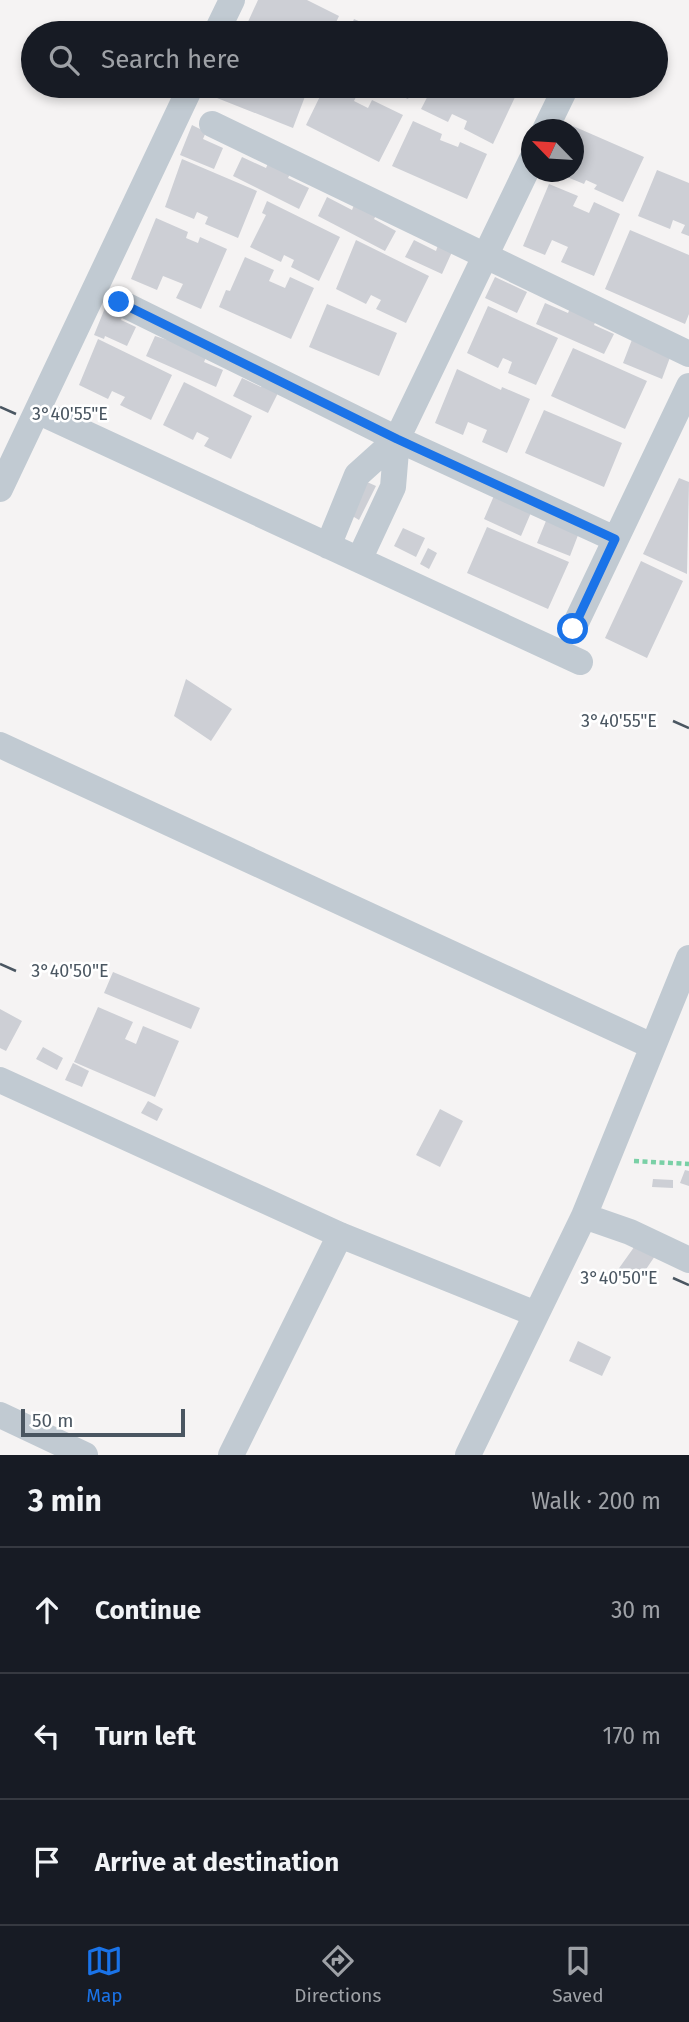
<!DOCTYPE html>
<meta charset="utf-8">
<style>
:root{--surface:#171b24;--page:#242831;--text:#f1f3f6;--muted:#9ea1a6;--line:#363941;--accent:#1a73e8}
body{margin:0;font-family:"Fira Sans",sans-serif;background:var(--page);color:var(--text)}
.compass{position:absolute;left:521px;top:119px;width:63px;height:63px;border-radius:50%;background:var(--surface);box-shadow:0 4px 10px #0003;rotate:295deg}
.scale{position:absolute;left:21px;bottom:18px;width:164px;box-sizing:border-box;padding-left:7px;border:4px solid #4a5661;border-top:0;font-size:19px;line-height:24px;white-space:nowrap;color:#4a5661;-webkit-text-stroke:5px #fff;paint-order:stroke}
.stop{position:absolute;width:21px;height:21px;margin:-16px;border:5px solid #1a73e8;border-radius:50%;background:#fff}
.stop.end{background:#1a73e8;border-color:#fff;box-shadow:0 2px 7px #0008}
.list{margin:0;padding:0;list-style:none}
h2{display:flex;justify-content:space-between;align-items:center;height:91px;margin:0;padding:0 28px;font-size:30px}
h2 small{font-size:23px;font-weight:400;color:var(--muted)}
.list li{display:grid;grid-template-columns:46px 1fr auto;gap:21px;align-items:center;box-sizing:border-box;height:126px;padding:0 28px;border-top:2px solid var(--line)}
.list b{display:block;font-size:26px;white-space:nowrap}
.list em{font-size:23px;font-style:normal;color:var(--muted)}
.icon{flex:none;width:38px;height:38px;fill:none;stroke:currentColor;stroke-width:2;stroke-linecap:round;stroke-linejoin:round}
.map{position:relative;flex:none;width:689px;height:1455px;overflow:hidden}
.search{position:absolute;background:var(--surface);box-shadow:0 4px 10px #0003;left:21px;right:21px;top:21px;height:77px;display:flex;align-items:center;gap:18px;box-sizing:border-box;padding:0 24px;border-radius:38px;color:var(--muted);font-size:26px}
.sheet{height:469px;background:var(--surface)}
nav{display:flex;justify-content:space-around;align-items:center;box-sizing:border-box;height:98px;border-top:2px solid var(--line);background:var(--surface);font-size:19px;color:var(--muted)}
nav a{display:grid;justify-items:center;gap:4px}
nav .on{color:var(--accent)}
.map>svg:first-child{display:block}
</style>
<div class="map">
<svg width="689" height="1455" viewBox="0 0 689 1455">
<rect width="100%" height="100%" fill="#f5f3f3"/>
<path fill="#cdcfd5" d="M258,0h49l32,16 -8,17h-65l-19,-9z
M354,19l32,14h-38z
M222,86h87l-16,42 -76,-30z
M325,86h19l14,7 -4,8 14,7 4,-8 31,15 -24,47 -73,-37z
M376,86h38l-6,13z
M433,86h63l20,9 -23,49 -29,-15 3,-8 -15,-7 -4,8 -27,-13z
M413,121l29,13 -2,6 18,7 2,-5 27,12 -20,45 -75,-33z
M192,125l14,7 -3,7 20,9 -9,21 -34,-14z
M573,126l71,31 -21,45 -29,-13 3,-4 -11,-5 -2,4 -29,-12h19z
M242,157l24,11 3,-7 22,11 -3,6 21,10 -10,21 -66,-33z
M182,159l75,32 -19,47 -33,-14 3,-7 -11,-5 -3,7 -29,-12z
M657,170l32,13v53l-8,-3 4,-8 -12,-5 -3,9 -32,-13z
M549,184l29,12 -5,10 16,7 5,-11 26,12 -26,62 -33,-14 7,-15 -16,-7 -7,15 -22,-9z
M327,197l25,13 4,-10 22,12 -4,7 22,12 -11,20 -67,-35z
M267,201l73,36 -21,44 -28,-14 3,-7 -10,-5 -3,7 -31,-15 16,-32 -4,-2z
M156,218l32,14 -2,6 12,5 2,-6 27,12 -26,60 -25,-11 7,-14 -20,-8 -6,14 -26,-11z
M630,230l59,25v59l-4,10 -80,-35z
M356,240l73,36 -23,47 -30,-14 5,-9 -10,-5 -5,9 -30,-15z
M414,240l22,11 2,-6 14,7 -10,22 -37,-17z
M245,257l29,13 -5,11 16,7 5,-11 24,11 -23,51 -72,-32 7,-17 4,1z
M495,277l32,15 -10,21 -32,-15z
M545,303l23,10 3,-7 26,12 -3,7 20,9 -10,20 -68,-30z
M327,304l70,29 -18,43 -70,-29z
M488,306l70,32 -22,47 -28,-12 4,-11 -9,-4 -5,10 -31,-15z
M105,308l18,7 -2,5 15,7 -9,19 -22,-10 -1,3 -10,-4z
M155,336l53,17 -4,9 19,8 -7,17 -70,-31z
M633,337l39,15 -10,27 -39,-16z
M98,339l74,36 -21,45 -31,-15 5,-8 -13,-6 -4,8 -29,-14z
M573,348l74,33 -22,48 -74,-33z
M457,369l44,21 1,-3 28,12 -23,54 -25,-11 5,-12 -19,-8 -5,13 -28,-12z
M242,378l19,9 3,-4 15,8 -11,22 -35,-17z
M184,382l68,34 -21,43 -27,-13 5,-8 -12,-6 -4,8 -30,-15z
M544,410l78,33 -18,44 -79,-34z
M358,478l18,8 -17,34 -15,-9z
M679,478l10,4 -2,92 -44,-20z
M496,491l37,17 -12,28 -37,-17z
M548,516l32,14 -10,26 -33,-13z
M487,527l82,35 -21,47 -81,-36z
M403,528l22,10 -9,19 -22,-11z
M428,548l9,5 -8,16 -9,-5z
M641,561l42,20 -36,77 -42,-20z
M186,679l46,30 -21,32 -37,-25z
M113,972l87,36 -9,21 -87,-36z
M98,1007l35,15 -8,17 11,5 7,-18 36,15 -24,56 -81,-35z
M0,1009l22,12 -16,30 -6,-3z
M43,1047l20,11 -6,12 -21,-11z
M73,1063l16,8 -7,16 -17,-7z
M148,1101l15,8 -6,12 -16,-8z
M440,1109l23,12 -23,46 -24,-12z
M685,1170l4,1v15l-9,-3z
M653,1179l20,1v8l-21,-1z
M637,1243l18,13 -19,28 -19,-13z
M578,1341l33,16 -9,19 -33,-15z"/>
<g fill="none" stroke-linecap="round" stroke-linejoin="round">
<path stroke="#7ad0a6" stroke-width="4.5" stroke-dasharray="5 3.5" stroke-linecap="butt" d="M634,1161l55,3"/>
<path stroke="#c1cad2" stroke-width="26" d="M216,33l16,-33
M212,124l477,230
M545,130l18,-37
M119,302l278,137 218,100
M37,411l543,251
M0,489l191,-403
M328,546l29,-71 40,-36
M359,560l34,-73 4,-48 135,-280
M573,629l116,-243
M0,745l652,301
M0,1080l340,155 196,79
M584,1216l46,16 59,28
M0,1415l85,40
M231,1455l109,-220
M468,1455l116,-239 105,-258"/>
</g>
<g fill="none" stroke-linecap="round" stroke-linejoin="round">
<path stroke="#1a73e8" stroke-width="9" d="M119,302l278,137 218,100 -42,90"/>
</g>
<path fill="none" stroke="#4a5661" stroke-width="2.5" d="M0,407l16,7M673,721l16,7M0,964l16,7M673,1278l16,7"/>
<g font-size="18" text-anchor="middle" fill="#4a5661" stroke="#fff" stroke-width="5" stroke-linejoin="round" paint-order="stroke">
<text x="70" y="420">3°40'55"E</text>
<text x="619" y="727">3°40'55"E</text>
<text x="70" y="977">3°40'50"E</text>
<text x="619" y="1284">3°40'50"E</text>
</g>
</svg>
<svg class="compass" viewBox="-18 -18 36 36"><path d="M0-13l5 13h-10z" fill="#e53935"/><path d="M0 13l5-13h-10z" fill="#9ea1a6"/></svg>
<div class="scale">50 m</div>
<div class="stop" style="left:573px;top:629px"></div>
<div class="stop end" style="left:119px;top:302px"></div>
<div class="search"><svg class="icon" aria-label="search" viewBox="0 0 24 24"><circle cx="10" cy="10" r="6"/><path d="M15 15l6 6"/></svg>Search here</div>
</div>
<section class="sheet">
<h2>3 min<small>Walk · 200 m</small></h2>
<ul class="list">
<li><svg class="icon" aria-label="ahead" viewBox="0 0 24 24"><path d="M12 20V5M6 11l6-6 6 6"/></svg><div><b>Continue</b></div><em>30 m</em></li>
<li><svg class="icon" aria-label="left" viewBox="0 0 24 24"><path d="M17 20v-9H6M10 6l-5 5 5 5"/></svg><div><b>Turn left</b></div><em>170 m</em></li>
<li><svg class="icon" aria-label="arrive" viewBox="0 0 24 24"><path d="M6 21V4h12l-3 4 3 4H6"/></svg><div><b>Arrive at destination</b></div></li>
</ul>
</section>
<nav>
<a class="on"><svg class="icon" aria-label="map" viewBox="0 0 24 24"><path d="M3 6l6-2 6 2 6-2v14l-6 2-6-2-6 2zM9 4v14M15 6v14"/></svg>Map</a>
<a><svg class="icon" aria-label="directions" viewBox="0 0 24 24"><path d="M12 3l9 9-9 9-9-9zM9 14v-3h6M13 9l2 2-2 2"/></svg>Directions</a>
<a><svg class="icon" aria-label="saved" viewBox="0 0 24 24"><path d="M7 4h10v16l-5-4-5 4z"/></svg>Saved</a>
</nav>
